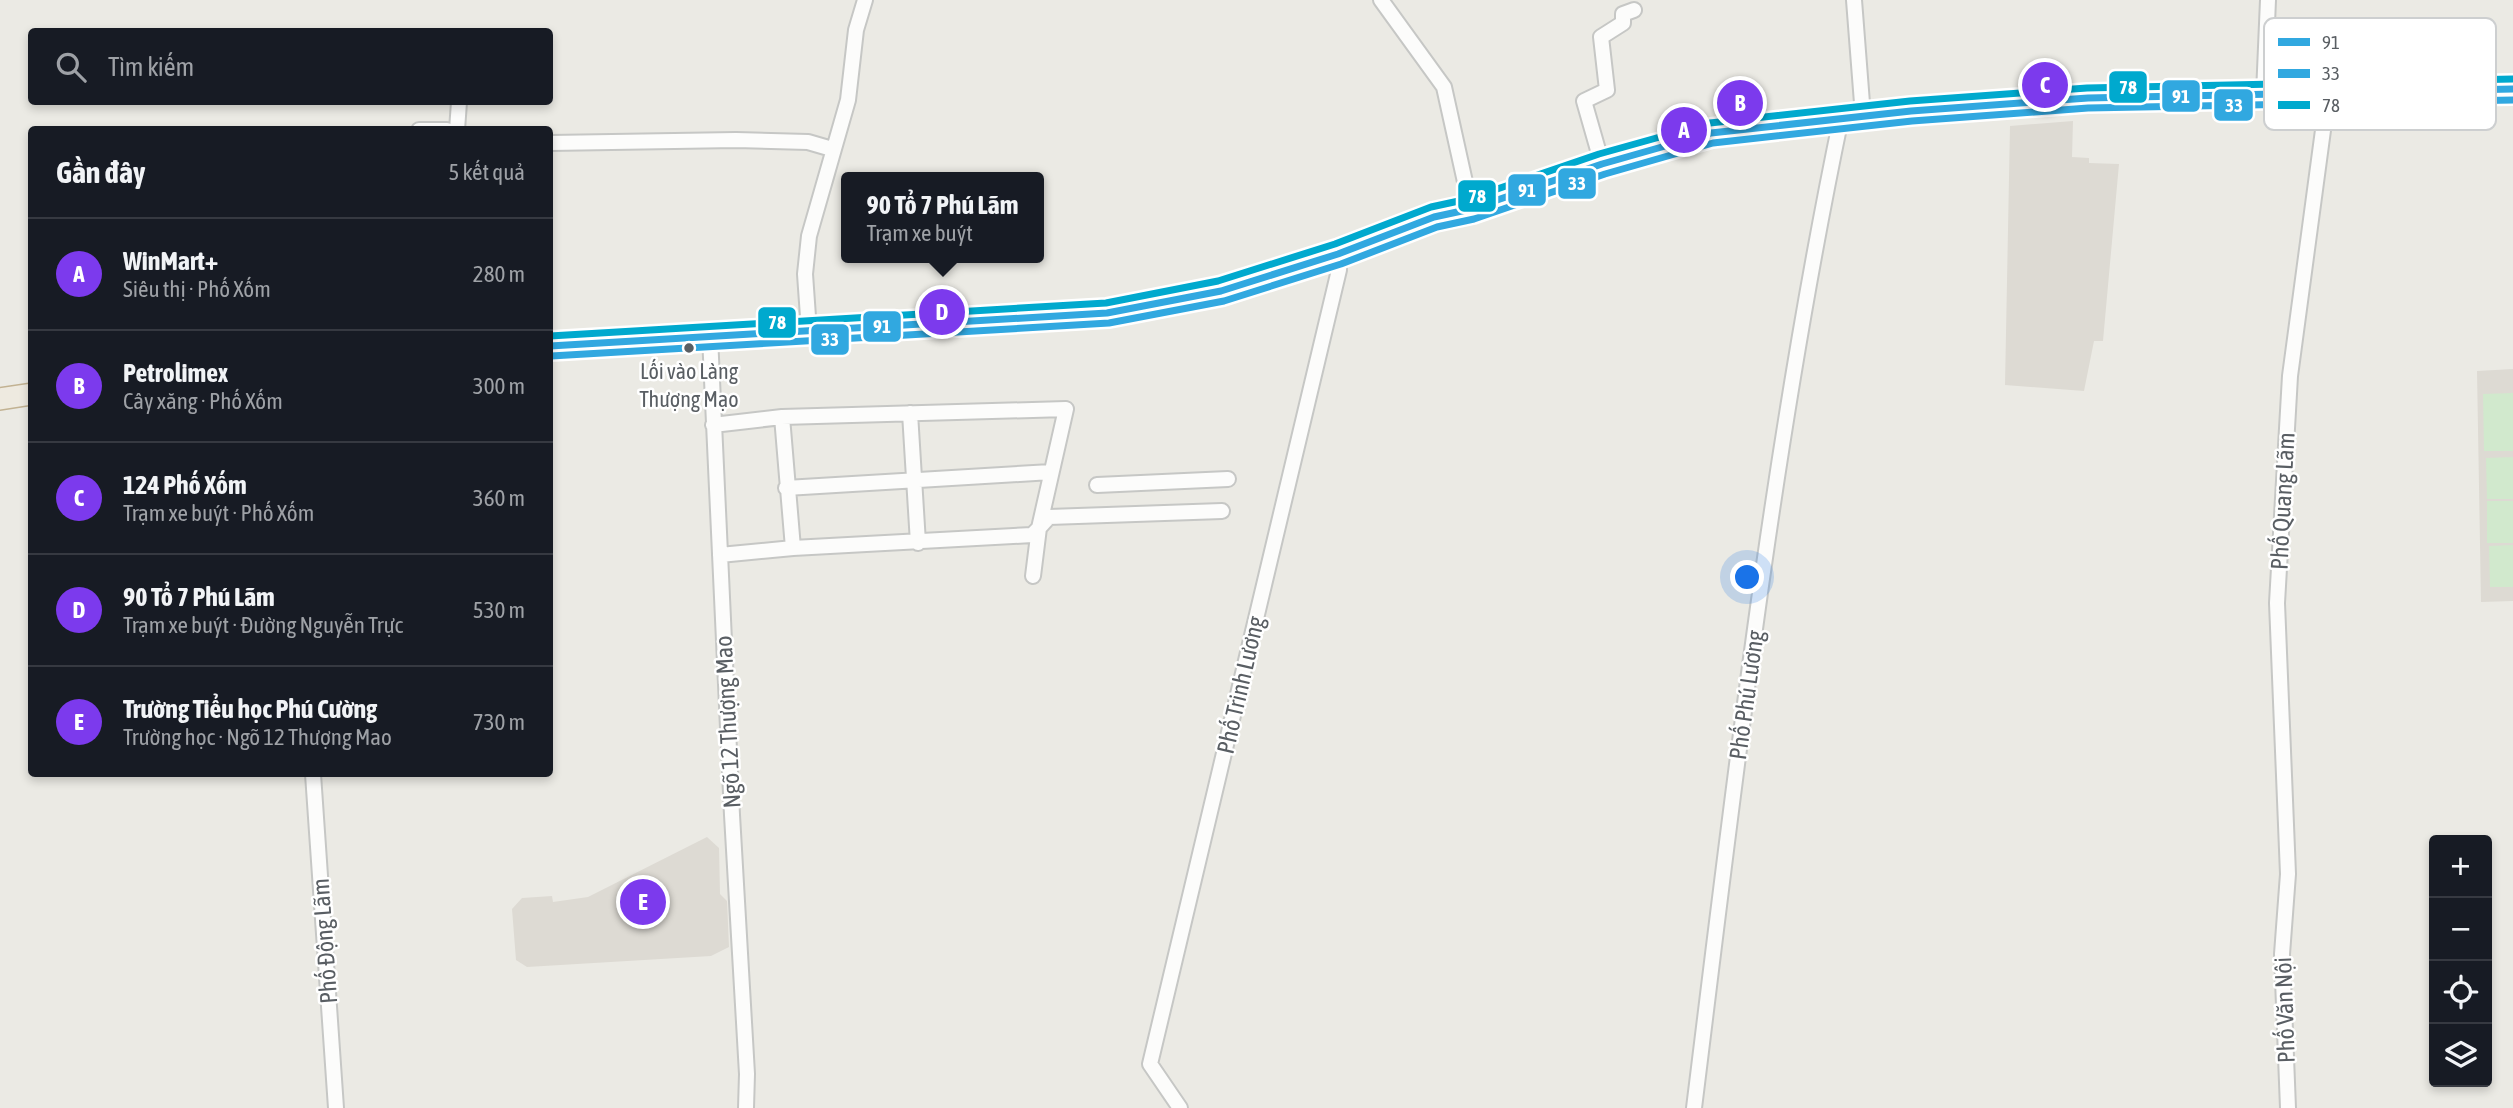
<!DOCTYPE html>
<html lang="vi">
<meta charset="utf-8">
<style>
:root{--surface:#171b24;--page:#242831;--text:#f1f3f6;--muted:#9ea1a6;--line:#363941;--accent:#7c3aed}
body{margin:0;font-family:"Asap Condensed",sans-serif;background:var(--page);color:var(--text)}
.controls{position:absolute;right:21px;bottom:21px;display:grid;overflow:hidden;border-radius:7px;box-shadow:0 4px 10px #0003}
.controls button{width:63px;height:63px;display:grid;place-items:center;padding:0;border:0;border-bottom:2px solid var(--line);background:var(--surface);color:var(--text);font:35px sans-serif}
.you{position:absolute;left:1748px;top:578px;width:24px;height:24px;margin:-18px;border:5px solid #fff;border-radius:50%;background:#1a73e8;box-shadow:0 0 0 10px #1a73e833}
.badge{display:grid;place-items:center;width:46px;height:46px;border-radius:50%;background:var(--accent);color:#fff;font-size:23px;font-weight:700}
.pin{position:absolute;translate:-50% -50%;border:4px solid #fff;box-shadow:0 2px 7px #0006}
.popup{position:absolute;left:841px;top:172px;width:203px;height:91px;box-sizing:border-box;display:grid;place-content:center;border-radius:7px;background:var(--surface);filter:drop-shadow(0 2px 5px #0005);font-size:23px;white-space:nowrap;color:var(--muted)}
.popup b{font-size:26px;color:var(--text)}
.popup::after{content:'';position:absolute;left:50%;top:100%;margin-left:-14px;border:14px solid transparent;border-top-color:var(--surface)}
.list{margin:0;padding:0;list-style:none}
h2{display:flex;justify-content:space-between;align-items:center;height:91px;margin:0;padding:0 28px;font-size:30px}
h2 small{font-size:23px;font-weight:400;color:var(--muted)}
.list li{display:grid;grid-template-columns:46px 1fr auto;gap:21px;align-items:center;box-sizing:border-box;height:112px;padding:0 28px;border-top:2px solid var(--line)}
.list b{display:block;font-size:26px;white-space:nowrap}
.list p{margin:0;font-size:23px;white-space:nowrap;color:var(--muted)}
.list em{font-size:23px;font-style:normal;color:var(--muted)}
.icon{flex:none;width:38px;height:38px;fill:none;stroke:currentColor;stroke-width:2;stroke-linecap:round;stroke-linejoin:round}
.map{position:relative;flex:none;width:2513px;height:1108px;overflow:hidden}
.search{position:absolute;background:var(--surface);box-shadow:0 4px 10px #0003;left:28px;top:28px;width:525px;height:77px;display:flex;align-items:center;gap:18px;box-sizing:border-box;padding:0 24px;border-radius:7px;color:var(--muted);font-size:26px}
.panel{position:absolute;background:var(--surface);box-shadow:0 4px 10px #0003;left:28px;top:126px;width:525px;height:651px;border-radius:7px}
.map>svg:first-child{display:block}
</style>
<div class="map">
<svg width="2513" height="1108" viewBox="0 0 2513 1108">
<rect width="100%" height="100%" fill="#ebeae4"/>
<path fill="#dddad3" d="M2073,121l-1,36 17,1v5l30,1 -16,177h-9l-10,50 -79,-6 5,-259z
M2513,369v232l-32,1 -4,-231z
M707,837l12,11 1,46 7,7 2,46 -18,9 -184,11 -11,-7 -4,-51 10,-11 30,-2 1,6 35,-5z"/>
<path fill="#d1e9cd" d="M2513,393v58h-29l-1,-57z
M2513,457v42h-26l-1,-41z
M2487,501h26v42h-26z
M2513,545v42h-23l-1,-41z"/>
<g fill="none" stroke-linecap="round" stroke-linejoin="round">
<g stroke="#c6c7c5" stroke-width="18">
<path id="minor" d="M1381,0l63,87 27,122
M1854,0l9,116
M2264,94l4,-94
M419,130h28
M457,130l2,-28
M550,143l186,-3 72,2 24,7
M1602,164l-18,-63 23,-11 -6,-53 22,-14v-9l11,-4
M809,331l-4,-57 4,-38 39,-136 8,-70 9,-30
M710,336l22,479 15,259 -1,34
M910,413l8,130
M713,425l69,-8
M1097,485l131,-6
M786,488l265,-16
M720,555l73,-7 239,-13 7,-7 27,-119 -284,8 11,131
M1033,576l6,-48 10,-11 173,-6
M313,774l23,334
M1180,1108l-30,-44 189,-794 -1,-16
M1694,1108c41,-331 79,-663 147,-990
M2288,1108l-6,-154 6,-80 -11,-271 13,-227 38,-283"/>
</g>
<g stroke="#c2b292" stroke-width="24">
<path id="highway" d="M550,346l557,-33 114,-22 117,-37 96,-37 37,-8 131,-45 109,-31 200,-22 177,-13 425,-9
M0,399l32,-5"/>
</g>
<use href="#minor" stroke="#fcfcfb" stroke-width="14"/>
<use href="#highway" stroke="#eeeae0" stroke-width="21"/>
<g stroke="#fff" stroke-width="12">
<path id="bus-1" d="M550,346l557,-33 114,-22 117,-37 96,-37 37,-8 131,-45 109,-31 200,-22 177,-13 425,-9"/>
</g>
<g stroke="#fff" stroke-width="12">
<path id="bus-2" d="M551,356l558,-33 115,-22 117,-37 96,-37 37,-8 131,-45 108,-31 199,-22 176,-13 425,-8"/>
</g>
<g stroke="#fff" stroke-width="12">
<path id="bus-3" d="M550,336l556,-33 112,-22 117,-37 96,-37 37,-8 131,-45 111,-31 200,-22 177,-13 426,-9"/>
</g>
<use href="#bus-1" stroke="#31a8e0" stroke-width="7"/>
<use href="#bus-2" stroke="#31a8e0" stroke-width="7"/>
<use href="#bus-3" stroke="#00a9ce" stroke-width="7"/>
</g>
<circle fill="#595e63" stroke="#fff" stroke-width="2.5" cx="689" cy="348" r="6"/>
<g text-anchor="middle" stroke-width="5" stroke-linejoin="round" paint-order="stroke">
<g font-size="22" fill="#595e63" stroke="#fff">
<text x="689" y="379">Lối vào Làng<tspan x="689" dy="28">Thượng Mạo</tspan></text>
</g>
<g font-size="24" fill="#595e63" stroke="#fff">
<text transform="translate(2283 501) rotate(-87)" y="8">Phố Quang Lãm</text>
<text transform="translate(1241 685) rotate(-77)" y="8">Phố Trinh Lương</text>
<text transform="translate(1747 695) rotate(-82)" y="8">Phố Phú Lương</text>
<text transform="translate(728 722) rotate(-93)" y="8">Ngõ 12 Thượng Mao</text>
<text transform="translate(325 941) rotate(-94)" y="8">Phố Động Lãm</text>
<text transform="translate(2285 1010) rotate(-92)" y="8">Phố Văn Nội</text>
</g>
</g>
<rect x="2264" y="18" width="232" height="112" rx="10" fill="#fff" stroke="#cdcfd0" stroke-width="2"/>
<rect x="2278" y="38" width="32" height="8" fill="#31a8e0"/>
<rect x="2278" y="69" width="32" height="9" fill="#31a8e0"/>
<rect x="2278" y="101" width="32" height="8" fill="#00a9ce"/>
<g font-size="19" fill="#595e63">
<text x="2322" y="49">91</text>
<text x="2322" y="80">33</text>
<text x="2322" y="112">78</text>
</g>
<g stroke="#fff" stroke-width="2.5">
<rect x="2108" y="70" width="40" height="34" rx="7" fill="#00a9ce"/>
<rect x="2161" y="79" width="40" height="34" rx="7" fill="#31a8e0"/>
<rect x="2213" y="88" width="41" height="34" rx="7" fill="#31a8e0"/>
<rect x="1557" y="167" width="40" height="33" rx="7" fill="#31a8e0"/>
<rect x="1507" y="173" width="40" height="34" rx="7" fill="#31a8e0"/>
<rect x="1457" y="179" width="40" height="34" rx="7" fill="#00a9ce"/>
<rect x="757" y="306" width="40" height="33" rx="7" fill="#00a9ce"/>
<rect x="862" y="310" width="40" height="33" rx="7" fill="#31a8e0"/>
<rect x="810" y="323" width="40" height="33" rx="7" fill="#31a8e0"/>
</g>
<g font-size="19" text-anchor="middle" font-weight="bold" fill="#fff">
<text x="2128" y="94">78</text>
<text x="2181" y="103">91</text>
<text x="2234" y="112">33</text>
<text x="1577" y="190">33</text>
<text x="1527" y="197">91</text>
<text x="1477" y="203">78</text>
<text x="777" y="329">78</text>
<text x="882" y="333">91</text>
<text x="830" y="346">33</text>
</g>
</svg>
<div class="controls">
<button>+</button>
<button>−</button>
<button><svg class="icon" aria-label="locate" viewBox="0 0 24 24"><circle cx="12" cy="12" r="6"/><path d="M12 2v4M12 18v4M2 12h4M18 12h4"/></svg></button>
<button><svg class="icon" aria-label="layers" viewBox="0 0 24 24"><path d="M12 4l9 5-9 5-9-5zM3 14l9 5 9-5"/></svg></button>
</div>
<div class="you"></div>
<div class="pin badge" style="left:1684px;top:130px">A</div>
<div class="pin badge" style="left:1740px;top:103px">B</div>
<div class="pin badge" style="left:2045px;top:85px">C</div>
<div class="pin badge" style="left:942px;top:312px">D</div>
<div class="popup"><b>90 Tổ 7 Phú Lãm</b>Trạm xe buýt</div>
<div class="pin badge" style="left:643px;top:902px">E</div>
<div class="search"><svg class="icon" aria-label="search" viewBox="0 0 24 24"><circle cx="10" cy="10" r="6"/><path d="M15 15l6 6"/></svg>Tìm kiếm</div>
<section class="panel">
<h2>Gần đây<small>5 kết quả</small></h2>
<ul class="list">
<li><span class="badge">A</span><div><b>WinMart+</b><p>Siêu thị · Phố Xốm</p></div><em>280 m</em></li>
<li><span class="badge">B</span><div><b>Petrolimex</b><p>Cây xăng · Phố Xốm</p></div><em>300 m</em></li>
<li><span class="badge">C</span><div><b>124 Phố Xốm</b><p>Trạm xe buýt · Phố Xốm</p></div><em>360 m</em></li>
<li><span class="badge">D</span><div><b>90 Tổ 7 Phú Lãm</b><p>Trạm xe buýt · Đường Nguyễn Trực</p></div><em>530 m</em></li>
<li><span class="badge">E</span><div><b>Trường Tiểu học Phú Cường</b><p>Trường học · Ngõ 12 Thượng Mao</p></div><em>730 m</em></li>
</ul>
</section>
</div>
